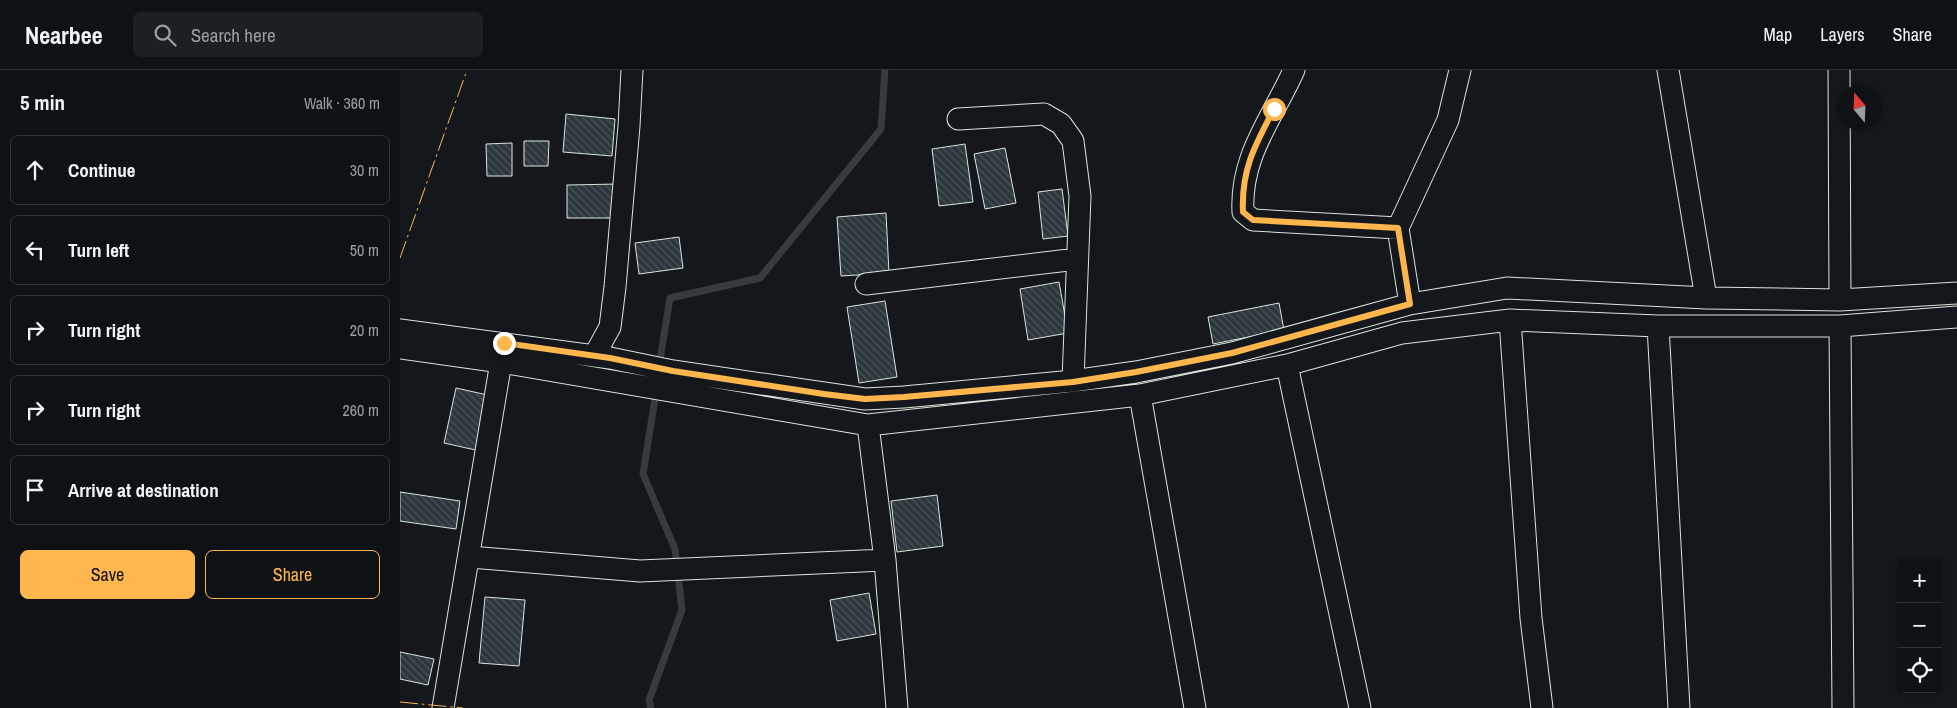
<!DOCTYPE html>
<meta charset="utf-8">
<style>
:root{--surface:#0f1215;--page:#1d2022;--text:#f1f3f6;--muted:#9b9ea0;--line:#2f3234;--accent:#ffb74d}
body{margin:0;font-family:"Archivo Narrow",sans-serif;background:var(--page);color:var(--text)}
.controls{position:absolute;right:15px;bottom:15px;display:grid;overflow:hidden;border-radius:8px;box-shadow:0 1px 4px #0004}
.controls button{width:45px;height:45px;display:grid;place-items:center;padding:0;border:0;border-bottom:1px solid var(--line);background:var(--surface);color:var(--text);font:25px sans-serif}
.compass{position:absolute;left:1437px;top:15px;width:45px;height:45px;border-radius:50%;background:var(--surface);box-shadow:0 1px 4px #0004;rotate:341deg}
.stop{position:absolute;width:15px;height:15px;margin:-11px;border:4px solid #ffb74d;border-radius:50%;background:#fff}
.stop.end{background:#ffb74d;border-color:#fff;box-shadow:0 1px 5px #0008}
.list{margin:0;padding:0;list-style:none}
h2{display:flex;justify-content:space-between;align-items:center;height:65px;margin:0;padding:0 20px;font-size:21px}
h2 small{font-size:16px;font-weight:400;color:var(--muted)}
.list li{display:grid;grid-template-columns:32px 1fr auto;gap:15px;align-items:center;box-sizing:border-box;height:70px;margin:0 10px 10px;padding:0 10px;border:1px solid var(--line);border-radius:8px}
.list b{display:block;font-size:19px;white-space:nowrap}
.list em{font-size:16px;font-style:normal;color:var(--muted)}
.actions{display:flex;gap:10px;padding:15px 20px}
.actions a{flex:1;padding:11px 0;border:1px solid var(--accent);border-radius:8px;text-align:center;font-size:18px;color:var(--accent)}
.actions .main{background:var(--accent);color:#111}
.icon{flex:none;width:28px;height:28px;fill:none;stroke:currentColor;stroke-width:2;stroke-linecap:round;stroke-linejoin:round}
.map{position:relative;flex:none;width:1557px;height:638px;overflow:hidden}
header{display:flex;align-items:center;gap:30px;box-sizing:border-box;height:70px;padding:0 25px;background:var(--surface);border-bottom:1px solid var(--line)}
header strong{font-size:24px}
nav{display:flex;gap:28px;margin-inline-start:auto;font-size:18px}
.search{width:350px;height:45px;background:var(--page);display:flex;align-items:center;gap:12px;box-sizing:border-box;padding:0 18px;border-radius:8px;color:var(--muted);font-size:19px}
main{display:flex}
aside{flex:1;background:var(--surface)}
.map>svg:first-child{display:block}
</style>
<header>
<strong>Nearbee</strong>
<div class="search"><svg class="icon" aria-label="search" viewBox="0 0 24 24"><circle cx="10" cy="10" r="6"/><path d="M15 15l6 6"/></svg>Search here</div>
<nav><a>Map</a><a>Layers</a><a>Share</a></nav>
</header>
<main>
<aside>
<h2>5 min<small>Walk · 360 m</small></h2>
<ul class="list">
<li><svg class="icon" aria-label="ahead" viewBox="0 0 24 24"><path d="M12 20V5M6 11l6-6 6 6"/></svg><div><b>Continue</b></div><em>30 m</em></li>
<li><svg class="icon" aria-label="left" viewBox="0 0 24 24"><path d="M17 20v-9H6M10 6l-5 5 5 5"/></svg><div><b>Turn left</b></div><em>50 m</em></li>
<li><svg class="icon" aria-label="right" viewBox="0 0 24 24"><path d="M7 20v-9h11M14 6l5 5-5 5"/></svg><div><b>Turn right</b></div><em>20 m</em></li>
<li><svg class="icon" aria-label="right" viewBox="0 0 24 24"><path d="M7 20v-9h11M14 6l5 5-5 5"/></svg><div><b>Turn right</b></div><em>260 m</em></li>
<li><svg class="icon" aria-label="arrive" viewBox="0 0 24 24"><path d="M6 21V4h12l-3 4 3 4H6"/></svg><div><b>Arrive at destination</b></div></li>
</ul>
<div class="actions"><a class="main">Save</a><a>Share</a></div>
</aside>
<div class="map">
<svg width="1557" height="638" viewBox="0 0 1557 638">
<defs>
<pattern id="building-back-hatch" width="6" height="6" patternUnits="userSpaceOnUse" patternTransform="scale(1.25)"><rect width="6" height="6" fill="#2c363c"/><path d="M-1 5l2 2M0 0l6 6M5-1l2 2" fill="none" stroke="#4a5358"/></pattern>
</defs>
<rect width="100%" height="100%" fill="#14181c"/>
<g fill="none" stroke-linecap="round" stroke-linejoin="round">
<path stroke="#363b3e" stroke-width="7" d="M259,296l11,-68 90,-20 121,-149 4,-59
M251,638l-2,-8 33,-90 -7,-61 -32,-75 13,-82"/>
</g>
<path fill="url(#building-back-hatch)" stroke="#d8e6dc" d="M166,44l49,5 -3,37 -49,-4z
M124,71h25l-1,25h-24z
M112,73v33h-25l-1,-32z
M565,74l8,58 -34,4 -7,-57z
M605,78l11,55 -31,6 -11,-55z
M218,114l1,34h-52v-33z
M662,119l6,47 -25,3 -5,-47z
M486,143l3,60 -48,3 -4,-59z
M279,167l4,31 -44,6 -4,-31z
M659,212l9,51 -40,7 -8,-51z
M485,231l12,76 -38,6 -12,-76z
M879,233l5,27 -71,14 -5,-27z
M56,318l36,8 -12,55 -36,-8z
M0,422l60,9 -4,28 -56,-8z
M537,425l6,51 -46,6 -6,-51z
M469,523l7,41 -39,7 -7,-41z
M85,527l40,3 -6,66 -40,-3z
M0,582l34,7 -6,26 -28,-6z"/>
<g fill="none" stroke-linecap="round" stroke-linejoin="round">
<g stroke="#d8e6dc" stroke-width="23">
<path id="street" d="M894,0c-22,49 -54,86 -51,142l10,8 145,8
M1268,0l38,228
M1439,0l1,230
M558,49l86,-5 17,10 12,17 7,55 -7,185
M466,214l211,-25
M1010,234l-12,-76 50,-108 12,-50
M1110,250l21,298 11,90
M1258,256l21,382
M1440,256l3,382
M0,260l210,28 63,13 192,28 39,-2 169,-16 63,-9 96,-19 178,-49 97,-16 199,10 134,2 117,-7
M0,278l101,14 367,63 272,-30 147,-30 115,-32 108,-13 148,6h182l117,-9
M194,286l16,-29 5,-40 14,-161 3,-56
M887,295l73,343
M740,325l55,313
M468,355l17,135 12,148
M70,487l170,14 245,-11
M43,638l58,-346"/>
</g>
<use href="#street" stroke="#14181c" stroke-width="21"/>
<path stroke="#ffb74d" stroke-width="1" stroke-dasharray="18 4 2.5 4" stroke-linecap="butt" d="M0,188l67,-188
M0,632l63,6"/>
</g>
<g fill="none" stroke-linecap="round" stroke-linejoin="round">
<path stroke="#ffb74d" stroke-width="6" d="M104,273l106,15 63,13 151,23 41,5 39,-2 169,-15 63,-10 96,-19 178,-49 -12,-76 -145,-8 -10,-8c-2,-42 12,-67 31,-103"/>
</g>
</svg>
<div class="controls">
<button>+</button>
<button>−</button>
<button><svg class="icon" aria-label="locate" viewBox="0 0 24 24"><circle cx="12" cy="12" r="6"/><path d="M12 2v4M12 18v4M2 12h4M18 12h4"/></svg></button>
</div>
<svg class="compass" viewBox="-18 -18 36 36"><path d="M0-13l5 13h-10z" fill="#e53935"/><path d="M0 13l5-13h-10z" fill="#9b9ea0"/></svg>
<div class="stop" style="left:874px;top:39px"></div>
<div class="stop end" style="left:104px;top:273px"></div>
</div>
</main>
